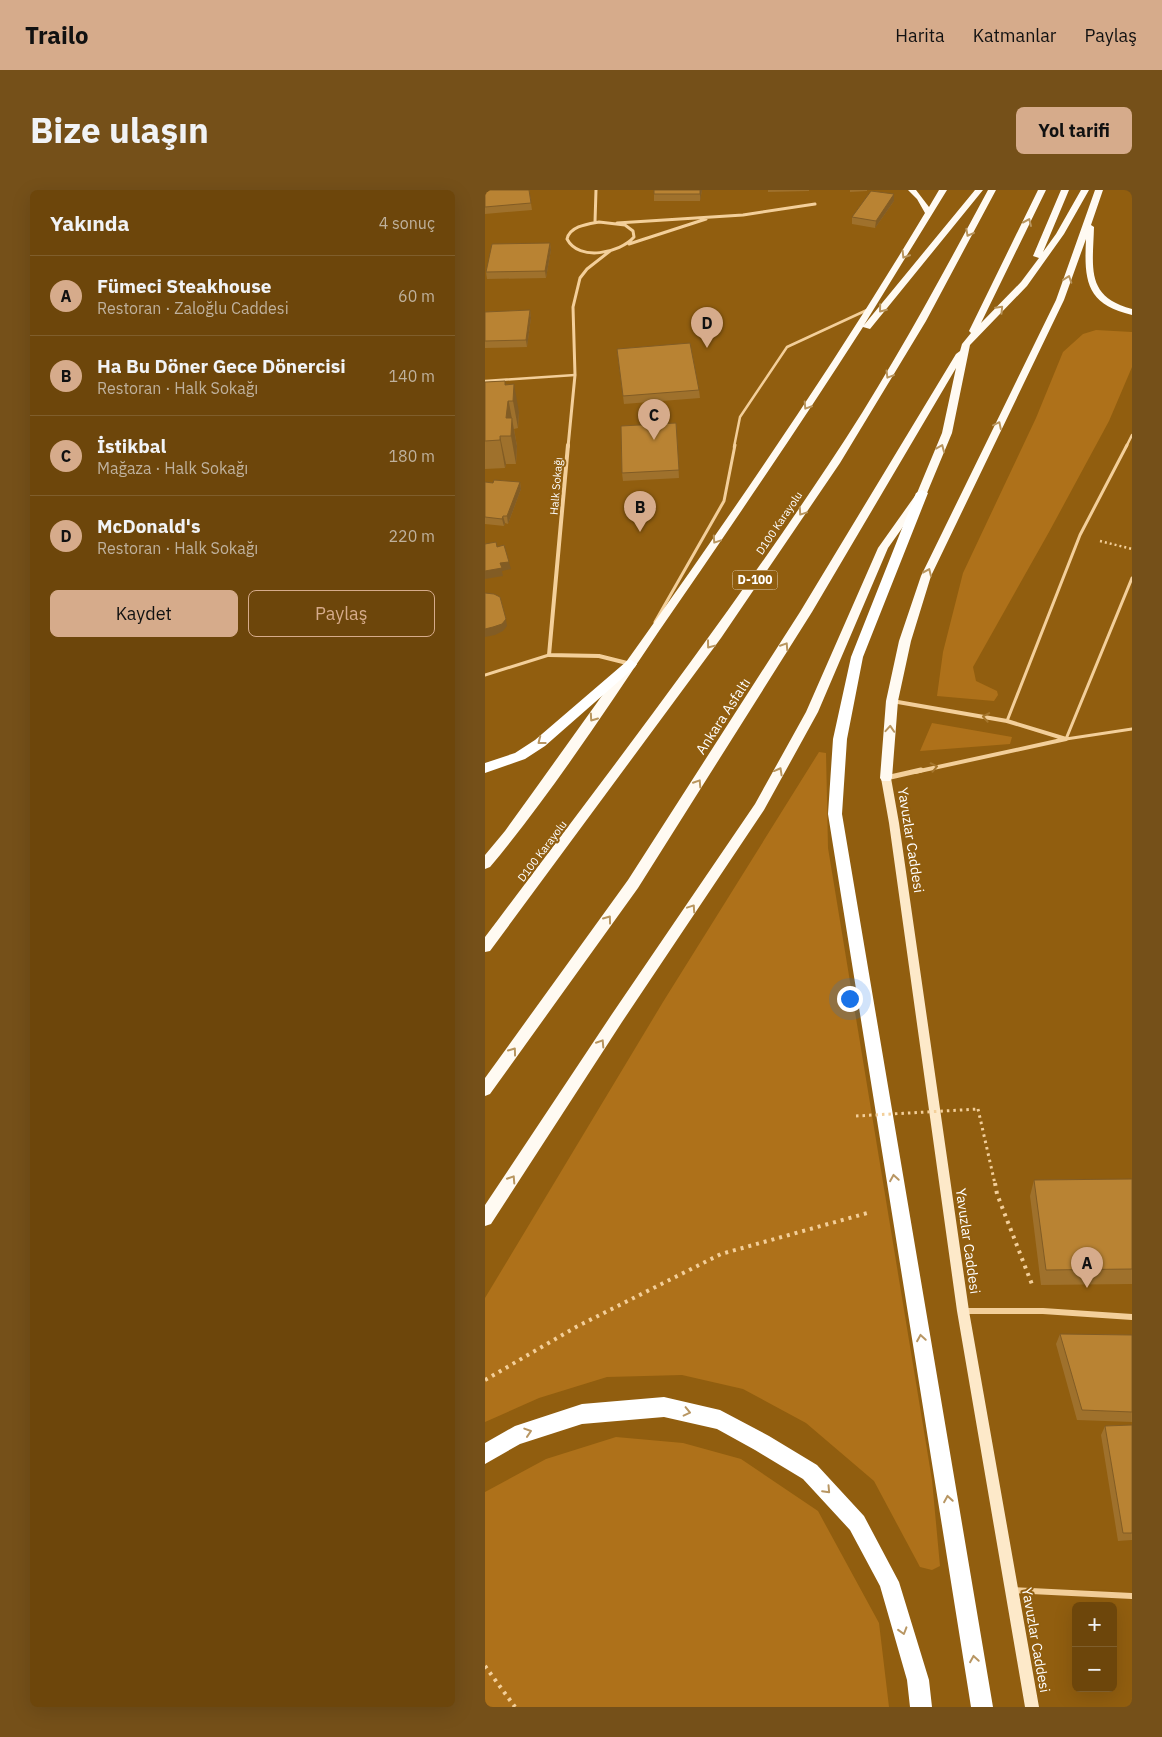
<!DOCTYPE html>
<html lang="tr">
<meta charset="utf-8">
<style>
:root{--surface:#6d460b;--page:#755019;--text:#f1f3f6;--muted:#bfb19d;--line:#7f5e2c;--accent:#d6ab8b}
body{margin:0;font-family:"IBM Plex Sans",sans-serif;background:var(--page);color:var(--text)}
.controls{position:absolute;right:15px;bottom:15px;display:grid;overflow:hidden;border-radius:8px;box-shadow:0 5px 20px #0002}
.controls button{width:45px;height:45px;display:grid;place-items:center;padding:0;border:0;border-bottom:1px solid var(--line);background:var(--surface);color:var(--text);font:25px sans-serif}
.you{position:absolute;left:364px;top:808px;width:18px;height:18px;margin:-12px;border:4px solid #fff;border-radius:50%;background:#1a73e8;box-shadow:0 0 0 8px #1a73e833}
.badge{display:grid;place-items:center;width:32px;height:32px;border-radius:50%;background:var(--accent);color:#111;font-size:16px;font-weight:700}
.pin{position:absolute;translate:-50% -41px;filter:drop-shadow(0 1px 2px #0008)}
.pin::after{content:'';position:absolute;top:26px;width:18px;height:15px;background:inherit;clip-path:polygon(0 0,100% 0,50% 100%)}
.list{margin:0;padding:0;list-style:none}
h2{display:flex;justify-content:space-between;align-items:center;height:65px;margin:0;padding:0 20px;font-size:21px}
h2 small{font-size:16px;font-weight:400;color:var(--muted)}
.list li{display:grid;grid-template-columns:32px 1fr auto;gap:15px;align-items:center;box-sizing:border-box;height:80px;padding:0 20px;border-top:1px solid var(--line)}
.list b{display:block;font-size:19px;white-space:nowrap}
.list p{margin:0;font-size:16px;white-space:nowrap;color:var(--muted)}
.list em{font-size:16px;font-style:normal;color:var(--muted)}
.actions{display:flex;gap:10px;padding:15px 20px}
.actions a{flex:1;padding:11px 0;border:1px solid var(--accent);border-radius:8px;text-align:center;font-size:18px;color:var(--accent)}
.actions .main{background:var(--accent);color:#111}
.map{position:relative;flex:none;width:647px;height:1517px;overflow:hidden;border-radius:8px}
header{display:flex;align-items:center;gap:30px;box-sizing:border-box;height:70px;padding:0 25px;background:var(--accent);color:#111}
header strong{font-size:24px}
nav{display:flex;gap:28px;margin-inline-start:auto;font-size:18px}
.intro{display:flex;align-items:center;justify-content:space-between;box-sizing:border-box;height:120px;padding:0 30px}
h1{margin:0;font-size:35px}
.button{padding:12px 22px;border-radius:8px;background:var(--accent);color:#111;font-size:18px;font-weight:700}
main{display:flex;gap:30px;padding:0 30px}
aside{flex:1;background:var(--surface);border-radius:8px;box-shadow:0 5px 20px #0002}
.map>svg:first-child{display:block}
</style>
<header>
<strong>Trailo</strong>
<nav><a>Harita</a><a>Katmanlar</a><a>Paylaş</a></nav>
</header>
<div class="intro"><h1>Bize ulaşın</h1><a class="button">Yol tarifi</a></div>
<main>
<aside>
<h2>Yakında<small>4 sonuç</small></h2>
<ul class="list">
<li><span class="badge">A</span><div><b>Fümeci Steakhouse</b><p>Restoran · Zaloğlu Caddesi</p></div><em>60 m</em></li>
<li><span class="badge">B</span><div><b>Ha Bu Döner Gece Dönercisi</b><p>Restoran · Halk Sokağı</p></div><em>140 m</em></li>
<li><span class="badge">C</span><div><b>İstikbal</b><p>Mağaza · Halk Sokağı</p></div><em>180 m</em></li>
<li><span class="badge">D</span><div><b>McDonald's</b><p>Restoran · Halk Sokağı</p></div><em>220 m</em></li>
</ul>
<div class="actions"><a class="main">Kaydet</a><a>Paylaş</a></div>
</aside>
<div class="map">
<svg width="647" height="1517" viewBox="0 0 647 1517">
<rect width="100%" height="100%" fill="#915e0f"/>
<path fill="#ae711a" d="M611,140l36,2v35l-23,54 -60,111 -76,135 3,14 21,10 1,4 -4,6 -57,-5 6,-44 20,-79 73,-155 27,-66 20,-18z
M447,533l80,14 -2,7 -90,7z
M334,562l7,1 2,95 104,632 8,86 -8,4 -12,-3 -46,-86 -68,-58 -63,-34 -61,-14 -75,2 -68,21 -54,24v-124l178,-296z
M131,1247l67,6 58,16 77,52 61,112 10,84h-404v-215l61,-33z"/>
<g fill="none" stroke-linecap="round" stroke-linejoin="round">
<path stroke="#f3cf9a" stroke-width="2.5" stroke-dasharray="2 3" stroke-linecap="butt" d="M615,351l32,8"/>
<path stroke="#f3cf9a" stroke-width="3" stroke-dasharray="2.5 4" stroke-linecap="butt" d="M493,919l17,75"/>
<path stroke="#f3cf9a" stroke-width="4" stroke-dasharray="3 5" stroke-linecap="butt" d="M510,993l2,11 36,93
M0,1190l91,-53 145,-73 150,-42
M0,1476l30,41"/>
<path stroke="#f3cf9a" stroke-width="2.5" d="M0,191l90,-6
M249,257l6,-30 47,-70 80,-37
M641,257l6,-12"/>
<path stroke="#f3cf9a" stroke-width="3" d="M170,432l69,-121 11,-56
M0,485l64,-20
M522,531l73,-186 47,-90
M581,549l66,-161
M581,549l66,-10"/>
<path stroke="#f3cf9a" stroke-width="3" d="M110,32l1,-32
M114,32l26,3 8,6 1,6c-14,16 -55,25 -67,2 3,-13 21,-15 32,-17z
M132,33l126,-8 72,-11
M144,54l77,-25
M83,257l7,-72 -2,-68 7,-29 7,-9 23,-18"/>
<path stroke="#f3cf9a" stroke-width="4" d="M83,255l-19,210 50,1 32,8
M407,511l115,20 59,18
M430,582l151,-33"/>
<path stroke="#f3cf9a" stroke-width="5" d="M401,588l35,-8"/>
<path stroke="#f3cf9a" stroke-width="6" d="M479,1121h79l89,6
M528,1400l119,6"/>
<path fill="#fde9c9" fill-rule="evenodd" d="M401,585l5,3 8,45 70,488 70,396h-14l-68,-396 -68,-488 -8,-45z"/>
<path fill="#fffaf2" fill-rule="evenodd" d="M423,0h8l13,17 10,-17h8l-83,135 111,-135h8l-113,139 -7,-2c-66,103 -135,204 -204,304 -54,80 -108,163 -169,236l-5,2v-14l20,-24c145,-202 292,-404 420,-618l-8,-14z
M503,0h8l-70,131 -86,142 -119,175 -231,313 -5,1v-15c117,-156 236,-310 344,-473 59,-88 109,-181 159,-274z
M553,0h8l-65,133 40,-41 18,-24 -6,-2 28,-66h8l-26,62 13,-18 25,-44h8l-25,44 -37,52 -57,59 -18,88 -25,60 -39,55 -70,164 -54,98 -142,212 -131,202 -6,2v-21l127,-191 143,-210 51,-92 72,-164 39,-55 25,-60 14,-65 -144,244 -174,276 -148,206 -5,2v-18l143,-198 172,-268 156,-258 4,-3 2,-7 9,-11 -2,-2z
M610,0h8l-12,35 3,2c-1,40 -9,70 38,82v6c-46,-11 -48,-34 -46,-76l-22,61 -133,276 -20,65 -13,60 -6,77 -2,3h-8l-2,-3 6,-77 13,-60 22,-65 135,-276z"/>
<path fill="#fff" fill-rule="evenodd" d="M437,300l6,3 -65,164 -16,82 -5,75 151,893h-22l-143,-893 5,-75 18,-82 65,-164z
M146,470l6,4 -2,3 -90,79 -20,13 -40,14v-10l30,-10 20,-13 92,-79z
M179,1207l56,13 49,26 48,29 47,51 35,66 30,98 3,27h-22l-3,-27 -27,-94 -30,-56 -47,-51 -48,-29 -38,-21 -53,-12 -82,7 -62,20 -35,20v-21l30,-17 67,-22z"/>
<path stroke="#f3cf9a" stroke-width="3" stroke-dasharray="2.5 4" stroke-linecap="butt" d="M371,926l122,-7"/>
</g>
<path fill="#9f712c" d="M0,0h44l3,20 -47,4z
M169,0h48l-2,11h-46z
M283,0h41v1l-41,1z
M365,0h17v1l-17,1z
M409,11l-19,27 -23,-4v-7z
M65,53l1,7 -5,28 -59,1 -1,-7z
M45,120l1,8 -4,29 -42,1v-36z
M132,159l82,41 1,8 -76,6z
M0,192l20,3 14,27 -1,16 -4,1 3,17 -1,18h-10l-1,4 -20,1z
M191,233l3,55 -56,3 -1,-8z
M0,292l8,1 27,-1 1,7 -13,35 -3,-1 -1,3 -19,-2z
M647,989v105l-91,1 -11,-89 4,-16z
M575,1144l72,1v87l-55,-2 -21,-76z
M647,1235v115l-14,1 -17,-106 4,-9z"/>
<path fill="#825c24" d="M215,0h2l-2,11z
M409,4v7l-19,27 1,-7z
M65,53l1,7 -5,28 -1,-7z
M45,120l1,8 -4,29 -1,-7z
M20,191l12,65 -1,18 -5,-28 -5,-18z
M29,194l5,28 -1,16 -5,-27z
M15,246l6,28 -1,4 -5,-28z
M35,292l1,7 -13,35 -1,-8z
M18,326l2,7 -1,3 -2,-7z
M24,372l2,7 -9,2 1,5 -18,3v-8l15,-8z
M21,429l1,7 -4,5 -8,4 -10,2v-8z"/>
<path fill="#b98333" stroke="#825c24" d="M0,0h44l2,13 -46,4z
M169,0h46v4h-46z
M386,1l23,3 -18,27 -24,-4z
M65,53l-5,28 -59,1 6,-28z
M45,120l-4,30 -41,1v-29z
M205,153l9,47 -76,6 -6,-47z
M20,191v4l9,-1 -1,17h-5l-2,17h6l-1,18h-11v4l-15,1v-59z
M191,233l3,47 -57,3 -1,-47z
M9,290l26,2 -13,34h-4l-1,3 -17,-2v-35l8,1z
M11,352l1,5 7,-2 5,17 -9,1 2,5 -17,3v-27z
M0,403l9,1 6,3 6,22 -4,5 -9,3 -8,2z
M647,989v90l-86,1 -12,-90z
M575,1144l72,1v77l-50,-2z
M647,1235v108h-9l-18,-107z"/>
<defs><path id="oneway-chevron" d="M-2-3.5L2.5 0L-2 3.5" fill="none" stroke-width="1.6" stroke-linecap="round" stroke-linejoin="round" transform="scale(1.25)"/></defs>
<g stroke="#b8955e">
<use href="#oneway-chevron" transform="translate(543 32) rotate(-66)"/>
<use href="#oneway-chevron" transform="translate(484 43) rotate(118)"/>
<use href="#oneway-chevron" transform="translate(420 65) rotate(122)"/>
<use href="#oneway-chevron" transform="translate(583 89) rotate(-71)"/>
<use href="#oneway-chevron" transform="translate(397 119) rotate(129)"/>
<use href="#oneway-chevron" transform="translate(515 119) rotate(-46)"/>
<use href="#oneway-chevron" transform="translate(404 185) rotate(121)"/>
<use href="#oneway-chevron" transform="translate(322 216) rotate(123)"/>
<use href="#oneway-chevron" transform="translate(513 235) rotate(-64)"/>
<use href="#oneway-chevron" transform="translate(456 258) rotate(-67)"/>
<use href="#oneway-chevron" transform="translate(317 322) rotate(124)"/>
<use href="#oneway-chevron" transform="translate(231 350) rotate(124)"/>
<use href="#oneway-chevron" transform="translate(443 382) rotate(-66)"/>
<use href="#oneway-chevron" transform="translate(225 455) rotate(127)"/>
<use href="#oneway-chevron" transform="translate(300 456) rotate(-57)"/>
<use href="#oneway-chevron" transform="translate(108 528) rotate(125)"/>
<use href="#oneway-chevron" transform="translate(405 539) rotate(-86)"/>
<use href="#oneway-chevron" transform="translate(294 581) rotate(-61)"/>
<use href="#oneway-chevron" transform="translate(213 593) rotate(-57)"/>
<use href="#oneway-chevron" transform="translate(207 718) rotate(-56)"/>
<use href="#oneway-chevron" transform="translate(123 729) rotate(-54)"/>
<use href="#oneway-chevron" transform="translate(116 853) rotate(-57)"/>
<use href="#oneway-chevron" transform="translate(28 861) rotate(-54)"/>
<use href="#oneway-chevron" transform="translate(27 989) rotate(-57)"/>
</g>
<g stroke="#a5752b">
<use href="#oneway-chevron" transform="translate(501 527) rotate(-170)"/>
<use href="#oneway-chevron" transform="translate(449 577) rotate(-12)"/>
</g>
<g stroke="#b89663">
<use href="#oneway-chevron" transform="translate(56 551) rotate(142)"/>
<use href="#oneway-chevron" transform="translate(409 988) rotate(-99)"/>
<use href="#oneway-chevron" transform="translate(436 1148) rotate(-99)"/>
<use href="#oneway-chevron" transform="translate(202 1222) rotate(13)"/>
<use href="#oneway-chevron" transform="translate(43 1242) rotate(-18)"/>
<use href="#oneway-chevron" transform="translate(342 1300) rotate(47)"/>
<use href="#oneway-chevron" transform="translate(463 1309) rotate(-99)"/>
<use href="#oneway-chevron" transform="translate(418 1441) rotate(73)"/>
<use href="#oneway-chevron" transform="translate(489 1469) rotate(-99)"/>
</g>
<g text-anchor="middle" stroke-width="4" stroke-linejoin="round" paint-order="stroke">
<g font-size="11" fill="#fff" stroke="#915e0f">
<text transform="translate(71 296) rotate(-85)" y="4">Halk Sokağı</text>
<text transform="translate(294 333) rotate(-56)" y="4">D100 Karayolu</text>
<text transform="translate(57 661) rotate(-53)" y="4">D100 Karayolu</text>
</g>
<rect fill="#915e0f" stroke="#decfb7" stroke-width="1" x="247.5" y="380.5" width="45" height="19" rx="4"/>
<g font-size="12" font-weight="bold" fill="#fff">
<text x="270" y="394">D-100</text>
</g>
<g font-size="14" fill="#fff" stroke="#915e0f">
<text transform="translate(238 526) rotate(-57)" y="5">Ankara Asfaltı</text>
<text transform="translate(426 650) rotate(81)" y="5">Yavuzlar Caddesi</text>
<text transform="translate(483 1051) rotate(82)" y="5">Yavuzlar Caddesi</text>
<text transform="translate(551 1450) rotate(80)" y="5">Yavuzlar Caddesi</text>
</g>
</g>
</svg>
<div class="controls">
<button>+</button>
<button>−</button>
</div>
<div class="you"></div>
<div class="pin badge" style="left:602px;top:1098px">A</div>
<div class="pin badge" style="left:155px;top:342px">B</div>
<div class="pin badge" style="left:169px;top:250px">C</div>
<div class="pin badge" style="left:222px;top:158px">D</div>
</div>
</main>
